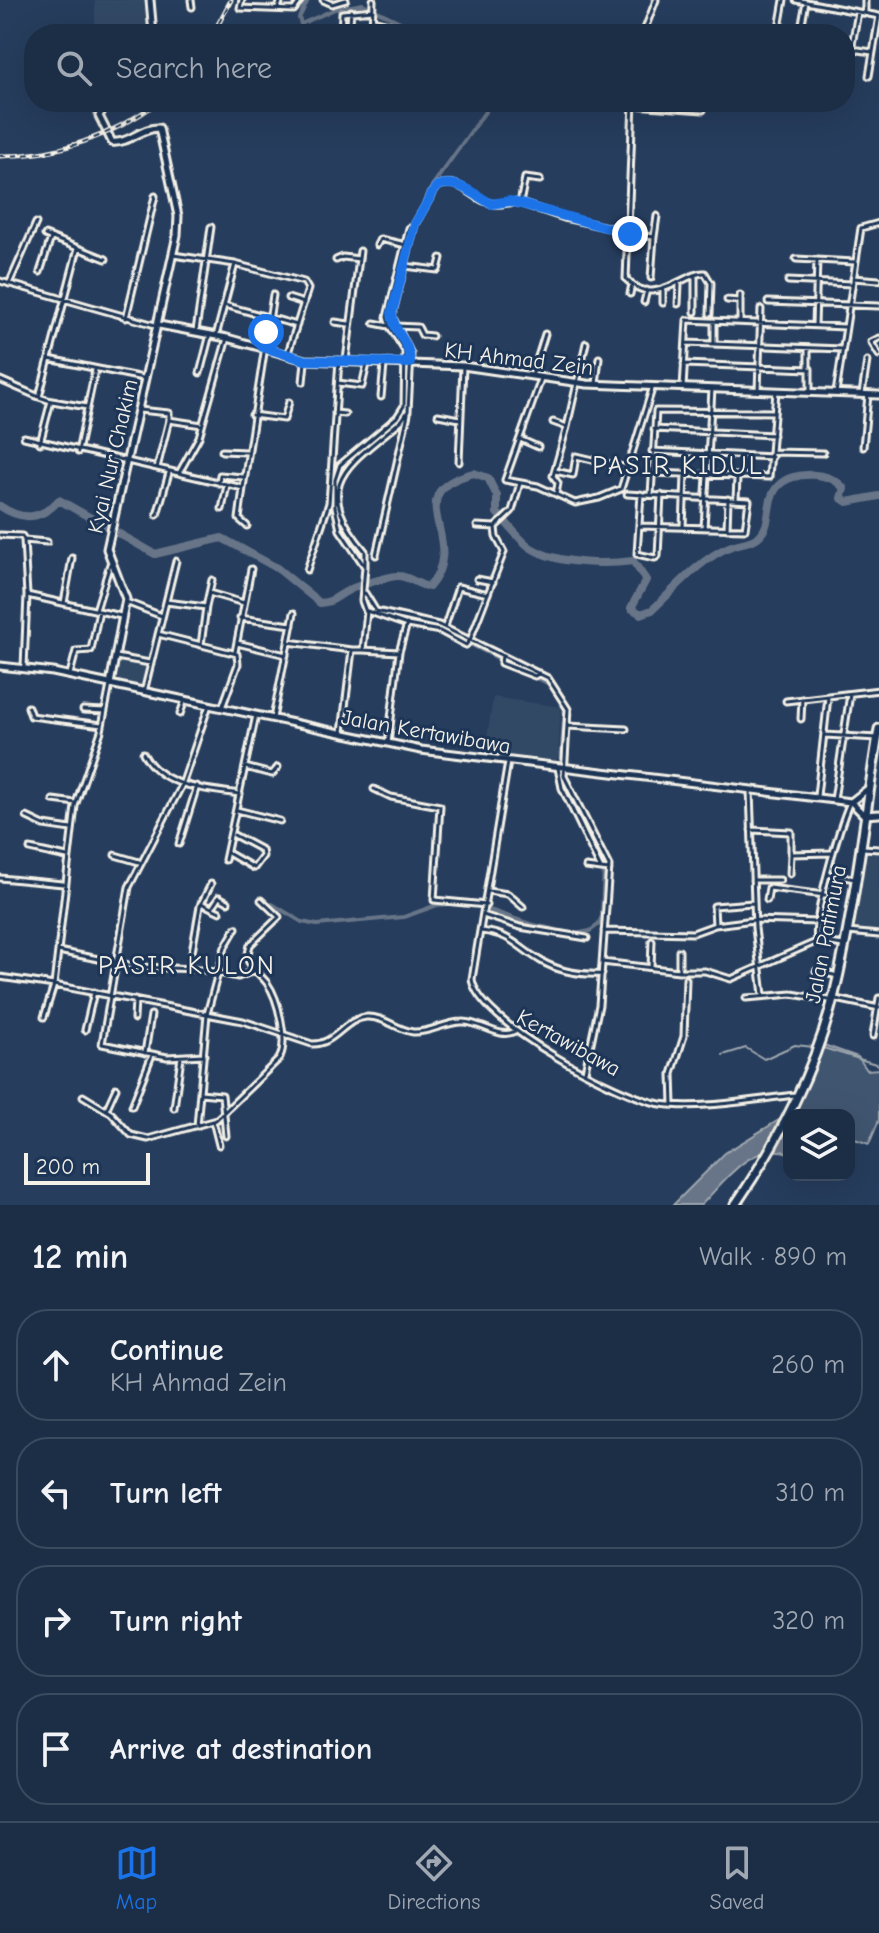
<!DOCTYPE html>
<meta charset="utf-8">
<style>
:root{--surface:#1c2e46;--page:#293a51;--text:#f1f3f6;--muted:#a0a8b3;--line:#3a4a5f;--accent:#1a73e8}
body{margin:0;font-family:"Comic Neue",sans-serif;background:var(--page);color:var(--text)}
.controls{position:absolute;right:24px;bottom:24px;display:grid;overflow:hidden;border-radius:16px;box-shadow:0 8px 32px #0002}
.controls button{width:72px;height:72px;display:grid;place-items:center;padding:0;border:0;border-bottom:2px solid var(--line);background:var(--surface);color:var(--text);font:40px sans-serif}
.scale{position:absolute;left:24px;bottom:20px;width:126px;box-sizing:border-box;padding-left:8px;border:4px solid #f4f1e8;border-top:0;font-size:22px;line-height:28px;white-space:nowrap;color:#f4f1e8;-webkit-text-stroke:6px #1d3557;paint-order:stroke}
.stop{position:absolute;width:24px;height:24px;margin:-18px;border:6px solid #1a73e8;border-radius:50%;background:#fff}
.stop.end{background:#1a73e8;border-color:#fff;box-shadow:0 2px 8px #0008}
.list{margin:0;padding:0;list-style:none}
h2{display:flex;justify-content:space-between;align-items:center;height:104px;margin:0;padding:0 32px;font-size:34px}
h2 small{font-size:26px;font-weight:400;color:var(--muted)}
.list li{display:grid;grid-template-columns:52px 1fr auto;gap:24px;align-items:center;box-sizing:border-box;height:112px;margin:0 16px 16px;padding:0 16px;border:2px solid var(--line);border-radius:32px}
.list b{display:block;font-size:30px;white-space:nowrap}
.list p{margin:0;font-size:26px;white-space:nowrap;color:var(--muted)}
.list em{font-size:26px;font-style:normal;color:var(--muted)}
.icon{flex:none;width:44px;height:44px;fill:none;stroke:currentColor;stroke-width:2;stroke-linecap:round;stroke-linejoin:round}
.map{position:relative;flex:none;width:879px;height:1205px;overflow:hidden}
.search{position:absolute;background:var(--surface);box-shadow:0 8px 32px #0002;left:24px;right:24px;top:24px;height:88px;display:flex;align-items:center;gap:20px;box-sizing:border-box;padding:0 28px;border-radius:32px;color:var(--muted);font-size:30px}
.sheet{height:616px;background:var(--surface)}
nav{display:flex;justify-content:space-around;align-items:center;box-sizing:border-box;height:112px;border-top:2px solid var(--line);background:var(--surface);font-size:22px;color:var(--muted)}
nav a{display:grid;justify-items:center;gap:4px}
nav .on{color:var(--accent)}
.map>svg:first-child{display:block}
</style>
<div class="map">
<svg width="879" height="1205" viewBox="0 0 879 1205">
<rect width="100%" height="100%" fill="#263d5d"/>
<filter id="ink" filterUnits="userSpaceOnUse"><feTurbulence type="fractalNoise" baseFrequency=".0125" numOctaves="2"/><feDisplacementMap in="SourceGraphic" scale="16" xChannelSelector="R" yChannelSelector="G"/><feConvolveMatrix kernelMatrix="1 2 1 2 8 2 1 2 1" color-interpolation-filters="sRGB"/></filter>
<g filter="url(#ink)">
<path fill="#334966" d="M95,0h53l3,34h-56z
M116,655l34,6 -7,28 -33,-7z
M493,697l68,10 -4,60 -73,-8z
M861,849l18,1v83l-31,-1z"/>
<path fill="#40546f" stroke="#9aa2ac" stroke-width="2" d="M818,1043l40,14 9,13 12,-1v51l-10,24 -20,-7v-22h-60z"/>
<path fill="#677588" stroke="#9fa7ae" stroke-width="2" d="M782,1118l7,2v33c-38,-12 -64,28 -88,52h-28l52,-52z"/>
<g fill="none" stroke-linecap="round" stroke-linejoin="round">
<path stroke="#9fa7ae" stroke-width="2" d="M820,1047l59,18
M723,1055l23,-7 18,11 31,-14 19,2"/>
<path stroke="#677588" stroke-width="4" d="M308,0l-9,18 2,6 34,-15 28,-5 62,30
M365,446l31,-24 10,-18 2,-48 -19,-40 23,-87 20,-43 60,-84
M337,494v-15l15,-23
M337,503l10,31 17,20
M364,596l3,11 8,6
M391,618l43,8 117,59
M561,761l4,-56
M272,904l30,18 15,3 87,-8 33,-12 21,-2
M475,905l55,19 45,10 15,-3 8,-6 4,-9 2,-53 -43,-84"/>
<path stroke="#677588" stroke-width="8" d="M0,506c22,15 41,14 59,-6l96,54 67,-16 55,30 43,35c14,-1 17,-7 29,-13 7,-4 44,-15 50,-14 11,1 19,9 30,11 42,-48 -35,-94 45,-114l14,5 9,18v17c11,10 23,29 36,36 25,15 72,16 100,12l13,19 -15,28 10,6 11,-4c23,-21 48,-51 77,-63 9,-4 21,-4 29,-10 16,-13 6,-36 20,-51 15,-16 54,-15 66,3l-3,9 6,4 32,-6"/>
<g stroke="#f4f1e8" stroke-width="9">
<path id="street" d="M191,0l1,7
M242,0l-2,8 54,2 7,-10
M323,0l9,4 14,-4
M796,0l83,16
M278,8l3,-8
M865,13v-13
M373,20l16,4 5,10
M341,34l1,-21 31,-3
M349,34l2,-23
M372,34l1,-34
M643,34l13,-34
M778,34l6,-34
M800,34l6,-32
M852,49l20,3
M869,76l10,-60
M845,83l13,-71
M633,102l-7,177c28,31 59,-8 79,-6l6,10 -1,31
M633,105l70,5
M540,180l-15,-2 -5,25 44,15 66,14
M630,234l24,3 -3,41
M45,235l61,24
M654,237l3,-21
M377,245l3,-6 26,6
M173,255l62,9 69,18 4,7 -21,67
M796,259l59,3
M336,260l7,-3 16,2
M405,266l33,4 3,-12
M40,272l11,-34
M695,275v37
M853,278l26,2
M0,281l155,44
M788,281l64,3
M9,284l27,-61
M630,294l2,-10
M288,298l16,5
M727,300l13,1
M644,302l3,-12
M768,302l111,4
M663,303v-12
M678,304l1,-19
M224,305l73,20
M126,318l29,-122
M335,322l14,2
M740,322v-27
M374,323l15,3
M815,325l2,-65
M395,326l23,1 4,8 10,1
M196,331l15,-104
M216,336l19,-72
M879,338l-8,4 8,13
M686,343l156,6
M714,343v-22
M49,359l94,19
M346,360l14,-109
M684,364l126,5v24
M808,368v-20
M200,373l10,-39
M532,376l13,-42
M541,379l-36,101 33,6 37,17 24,-5 22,-9 32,-103
M0,380l39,17
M303,382l2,-20
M338,383l24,3 5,-22
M596,384l3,-26
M683,388l4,-68 158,7
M758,390l3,-81
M836,393l25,-165 18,-5
M862,394l5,-33
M381,397l3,-32
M52,401l35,6
M139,410l30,3v7l33,5
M335,413l10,1
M252,415l32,4 5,-17
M438,415l22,4
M553,422l14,5 19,-84
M654,429l119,6
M24,437l219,51 30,-193
M520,439l18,8
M40,443l11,-42 -12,-4 39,-149
M863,447l5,-52
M222,451l25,1
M652,451l120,6
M78,452l17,-82
M772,452l51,1
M459,462l4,-96
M157,468l12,-48
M555,471l18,4 3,-19 51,12
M179,473l20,-36 28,-99
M651,473l118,4 7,-86
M219,483l1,-8 23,2
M520,483l-8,28 -17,16 1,10 8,15 -34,88 78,38 20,31 -4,67 45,90 -10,139 -14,66
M243,488l-4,31 8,7
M556,494l2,-11 -5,-7 14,-49
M627,494l122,7 -4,28 -105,-3
M641,494l-4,60 18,4 3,-2 3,-61
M651,495l5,-84 118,1
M736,499l1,-20
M222,509l5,-24
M157,515l12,-42
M477,526l18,1
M683,527l2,-52
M704,528l8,-139
M727,529l1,-30
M0,535l22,1 2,4 3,55 -3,72
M24,540l23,2
M376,555l32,-141
M365,567v-16c-58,-69 -14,-87 37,-131l6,-9 3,-57 -19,-38 23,-92 21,-37c25,-13 37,16 59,17 10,1 15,-3 25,-1
M307,570l22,-67 10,-143
M477,579l16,3
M209,593l35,10
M365,593l11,18 63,14 31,15 -4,5 -26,-14 -33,-6 -40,-14
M27,595l94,21
M126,602l36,14
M166,602l40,5 6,-27
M64,603l8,-45
M96,610l14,-46
M366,612l-4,-11 3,-34 -25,-37 -5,-23v-27l5,-15 57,-48 7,-11 1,-55 -15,-24 -3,-10 22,-89
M240,618l52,7
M445,626l13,-39 30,7
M158,634l79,20 1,10 -16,44
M288,642l64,8
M237,643l49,12
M201,645l5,-38
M363,650l36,2
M235,652l16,-83
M502,656l-1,7 34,13 4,-3
M116,657l34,6
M70,674l6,-23 15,-1 8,-39
M144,692l32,-131
M786,701l93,-11
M28,707l3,9 71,9
M83,710l22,1
M180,714l5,-14
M273,718l21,-105
M801,719l1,-20
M567,726l59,3
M342,732l10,-82h11l4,-39
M825,735l52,3
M388,743l11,-91 8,-28
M143,753c18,35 63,36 97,41
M508,762l-36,217c5,43 148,118 189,125 39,6 95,-5 135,-9
M245,767l27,7 6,-7
M558,768l4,20 39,81 8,1
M374,789l17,8 49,9 -6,94 52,5
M750,791l5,137 8,67
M817,796l11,-99
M53,800l23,3
M834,800l16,-106
M237,810l43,11
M27,817l17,8 27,4
M751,830l40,2v22
M179,844l18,-58
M863,848l16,1
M30,849l37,8
M228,853l26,15 9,-12 -1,-6 -28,-15
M115,855l24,7
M225,860l31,-145
M586,867l15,2
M790,874l1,-20 40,-1
M828,874l27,5
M0,878l63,6
M753,880h27
M488,891l20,3 15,13
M767,900l2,-12 56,7
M201,903l19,9
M212,908l7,-11 9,5
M483,915l37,12 67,11
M715,925l-1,-19 39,-3
M481,931c31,3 36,16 60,30 19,11 40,14 61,13
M604,931l89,2 22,-8 39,-5 64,2
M848,932l31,3
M817,940c-5,-22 23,-115 33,-138
M58,951l81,16 61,2 38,8 16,-6
M602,962l77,9h26l26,8 87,-38 25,4
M651,968l1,-27
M189,969l11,-63 11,-22
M679,971v-20
M816,971l22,5
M0,977l54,8 21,-179 26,-75 9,-46
M746,998l46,-4 37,6
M836,999l43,9
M44,1017l10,-32 189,36 69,23c23,1 32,-25 54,-27 18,-1 31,13 47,15 17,1 32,-10 49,-10 18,-1 38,18 53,9
M134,1019l1,-19
M85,1030l9,-38
M873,1036l6,-38
M145,1053l6,-38
M204,1055l-37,2 -65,-13 27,-157 53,-102 27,-80
M200,1093l22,2 4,41
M83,1096l28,17 20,22 17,4 68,-19 63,-61c10,-17 -1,-61 -12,-76 -7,-9 -16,-14 -20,-25l3,-13 29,-28 -18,-17
M673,1105l-1,-31 12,-38 2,-57
M132,1106l20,-51
M174,1108l7,-51
M106,1110l10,-22
M213,1121l6,24
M197,1126l10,-112 18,-67 11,-19"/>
</g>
<g stroke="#f4f1e8" stroke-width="11">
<path id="secondary" d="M150,0l3,34
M107,102l-8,14 13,26c17,2 30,-15 47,-14l19,88 -1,19 -70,314 19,50 -16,85
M159,325l68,13 78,22 158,6 124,18 292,11
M0,666l53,6 368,78 430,52
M851,802l13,13 15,-1
M851,802l18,-14"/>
</g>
<g stroke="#f4f1e8" stroke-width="13">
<path id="highway" d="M735,1205c42,-61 81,-137 99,-210 21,-87 30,-177 45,-266"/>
</g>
<use href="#street" stroke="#1d3557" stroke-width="3"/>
<use href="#secondary" stroke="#1d3557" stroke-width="5"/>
<use href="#highway" stroke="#1d3557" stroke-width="7"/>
<g stroke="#f4f1e8" stroke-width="5">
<path id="rail" d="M213,34l18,-34
M0,156c57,0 113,-20 158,-54"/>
</g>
<use href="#rail" stroke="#1d3557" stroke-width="2" stroke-dasharray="6" stroke-linecap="butt"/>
</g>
</g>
<g fill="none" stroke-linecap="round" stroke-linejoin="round" filter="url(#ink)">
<path stroke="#1a73e8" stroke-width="10" d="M266,332l-3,15 42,13 105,3c1,-21 -17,-30 -18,-50l23,-89 21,-37c19,-10 38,7 55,17l19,-3 120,33"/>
</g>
<g text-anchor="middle" stroke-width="6" stroke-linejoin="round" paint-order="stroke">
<g font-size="22" fill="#f4f1e8" stroke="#1d3557">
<text transform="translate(519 358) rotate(7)" y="8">KH Ahmad Zein</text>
<text transform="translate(112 456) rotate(-77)" y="8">Kyai Nur Chakim</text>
<text transform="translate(426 731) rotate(10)" y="8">Jalan Kertawibawa</text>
<text transform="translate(825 934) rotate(-79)" y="8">Jalan Patimura</text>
<text transform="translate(569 1042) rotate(29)" y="8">Kertawibawa</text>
</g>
<g font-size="26" letter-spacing="2" fill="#f4f1e8" stroke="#1d3557">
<text x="678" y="474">PASIR KIDUL</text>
<text x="187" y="974">PASIR KULON</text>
</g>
</g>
</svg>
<div class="controls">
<button><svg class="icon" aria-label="layers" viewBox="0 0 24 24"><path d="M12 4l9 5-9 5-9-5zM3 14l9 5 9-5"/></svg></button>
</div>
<div class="scale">200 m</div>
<div class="stop" style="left:266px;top:332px"></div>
<div class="stop end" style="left:630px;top:234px"></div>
<div class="search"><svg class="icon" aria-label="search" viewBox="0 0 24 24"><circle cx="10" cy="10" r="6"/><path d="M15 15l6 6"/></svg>Search here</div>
</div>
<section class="sheet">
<h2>12 min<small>Walk · 890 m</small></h2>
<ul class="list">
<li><svg class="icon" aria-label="ahead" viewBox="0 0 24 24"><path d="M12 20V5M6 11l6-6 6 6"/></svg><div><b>Continue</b><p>KH Ahmad Zein</p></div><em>260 m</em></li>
<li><svg class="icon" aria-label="left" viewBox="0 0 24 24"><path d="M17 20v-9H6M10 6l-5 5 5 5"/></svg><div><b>Turn left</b></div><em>310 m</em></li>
<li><svg class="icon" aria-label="right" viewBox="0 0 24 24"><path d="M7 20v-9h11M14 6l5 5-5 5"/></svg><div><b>Turn right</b></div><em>320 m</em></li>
<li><svg class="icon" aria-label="arrive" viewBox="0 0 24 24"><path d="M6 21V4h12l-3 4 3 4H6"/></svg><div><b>Arrive at destination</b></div></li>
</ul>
</section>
<nav>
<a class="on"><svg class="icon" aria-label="map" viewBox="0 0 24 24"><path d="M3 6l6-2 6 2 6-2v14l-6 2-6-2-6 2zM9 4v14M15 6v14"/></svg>Map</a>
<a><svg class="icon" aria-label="directions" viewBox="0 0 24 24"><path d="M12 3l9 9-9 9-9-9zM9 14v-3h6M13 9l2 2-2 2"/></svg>Directions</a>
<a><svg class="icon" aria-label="saved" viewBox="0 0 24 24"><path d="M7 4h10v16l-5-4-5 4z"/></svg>Saved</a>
</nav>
